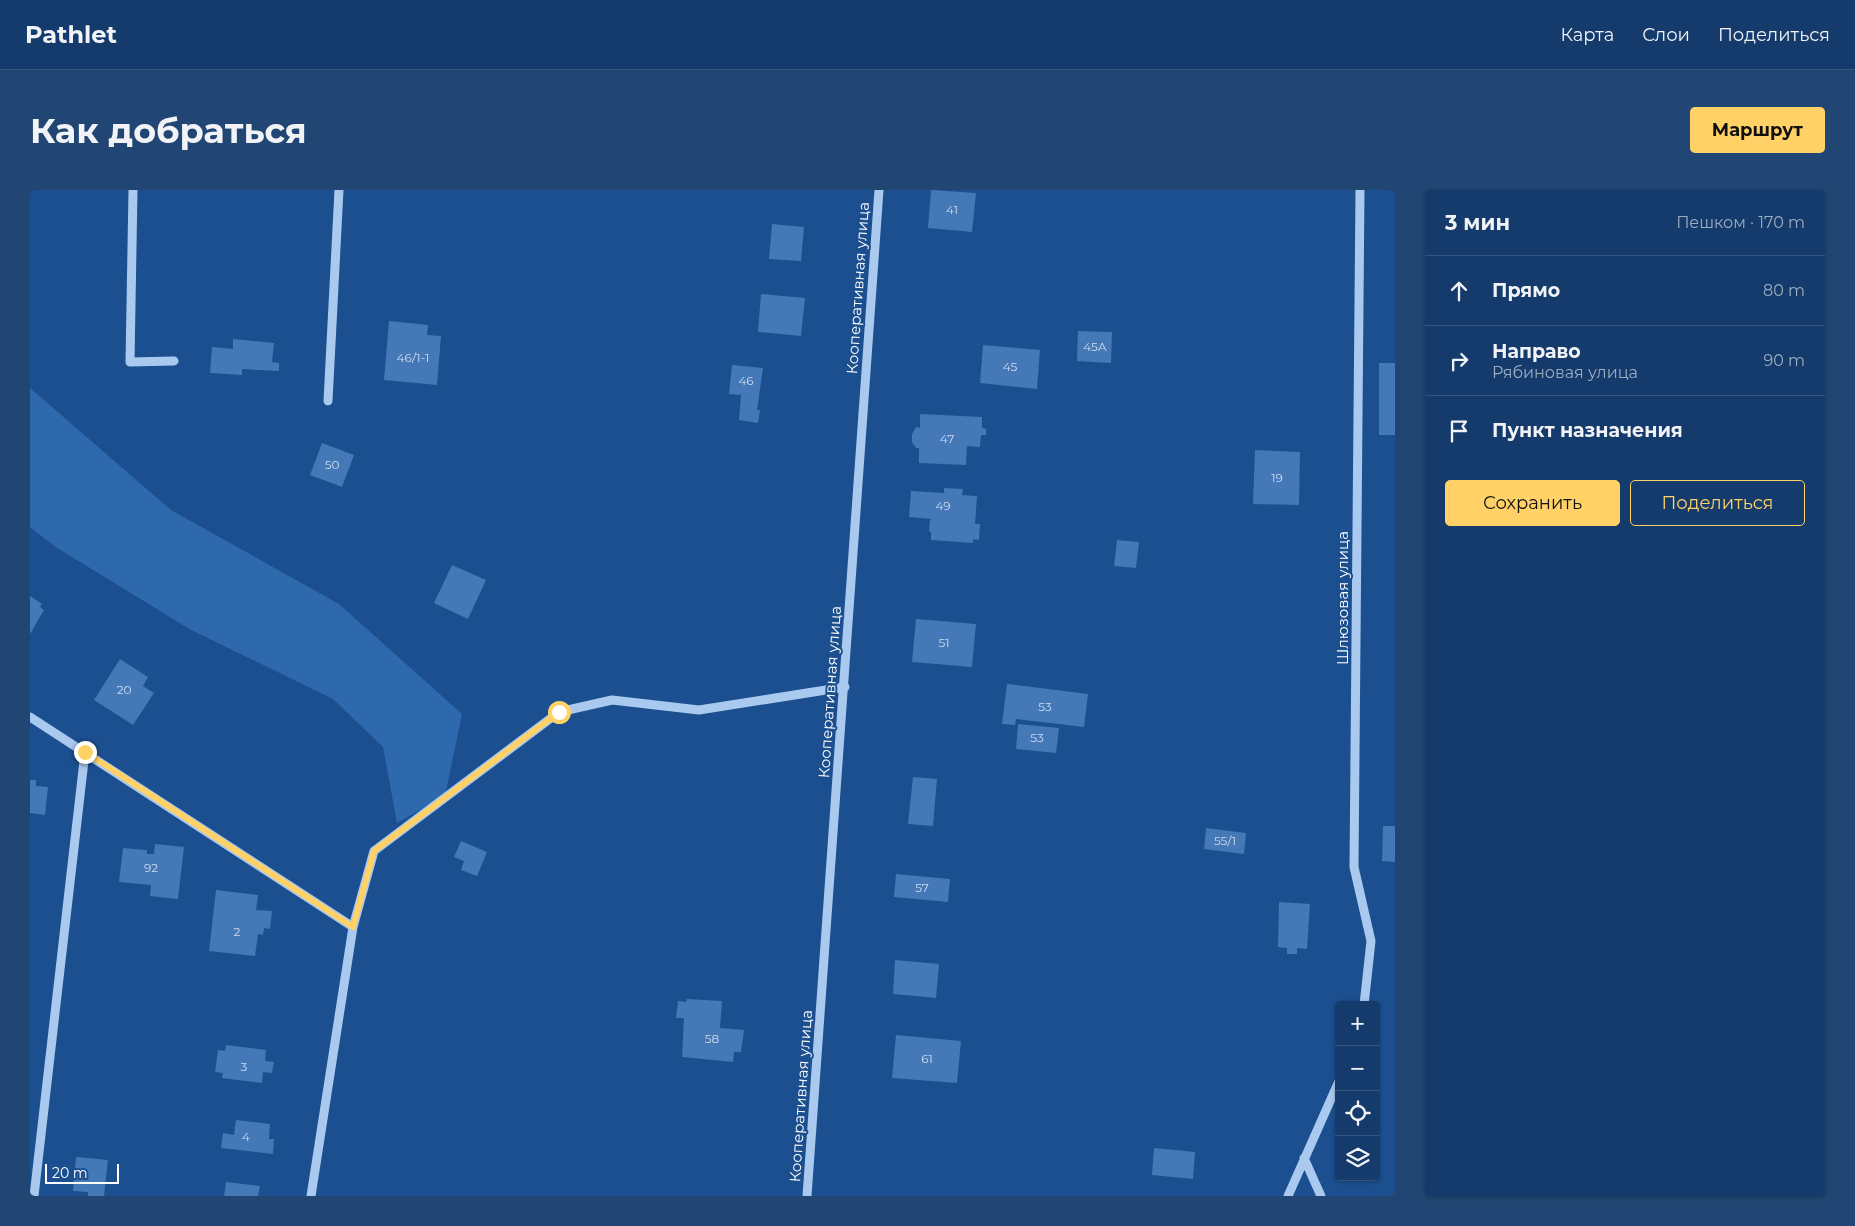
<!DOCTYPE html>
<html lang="ru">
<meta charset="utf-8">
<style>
:root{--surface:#143b6b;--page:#214673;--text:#f1f3f6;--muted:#9dadc1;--line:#33557e;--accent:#ffd166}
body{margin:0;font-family:Montserrat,sans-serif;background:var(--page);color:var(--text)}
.controls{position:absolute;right:15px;bottom:15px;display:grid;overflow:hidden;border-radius:5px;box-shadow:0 1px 4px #0004}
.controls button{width:45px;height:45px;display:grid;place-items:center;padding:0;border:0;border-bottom:1px solid var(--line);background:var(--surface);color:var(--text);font:25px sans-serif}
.scale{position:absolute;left:15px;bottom:12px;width:74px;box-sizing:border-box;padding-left:5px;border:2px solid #fff;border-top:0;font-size:14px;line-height:18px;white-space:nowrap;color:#fff;-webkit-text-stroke:4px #1b4f8f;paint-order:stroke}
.stop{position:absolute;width:15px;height:15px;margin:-11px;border:4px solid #ffd166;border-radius:50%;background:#fff}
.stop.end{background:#ffd166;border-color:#fff;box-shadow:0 1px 5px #0008}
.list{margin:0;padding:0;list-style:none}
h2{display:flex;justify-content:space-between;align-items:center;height:65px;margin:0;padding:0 20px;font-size:21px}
h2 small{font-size:16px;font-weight:400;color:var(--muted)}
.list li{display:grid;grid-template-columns:32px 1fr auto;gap:15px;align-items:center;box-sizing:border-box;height:70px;padding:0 20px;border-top:1px solid var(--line)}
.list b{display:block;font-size:19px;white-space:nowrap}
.list p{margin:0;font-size:16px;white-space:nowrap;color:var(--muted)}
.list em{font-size:16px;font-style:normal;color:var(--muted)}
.actions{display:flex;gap:10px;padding:15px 20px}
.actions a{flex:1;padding:11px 0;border:1px solid var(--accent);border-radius:5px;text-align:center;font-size:18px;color:var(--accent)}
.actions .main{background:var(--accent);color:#111}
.icon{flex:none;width:28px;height:28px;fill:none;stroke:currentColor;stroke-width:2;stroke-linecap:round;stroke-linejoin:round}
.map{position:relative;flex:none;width:1365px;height:1006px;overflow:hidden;border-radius:5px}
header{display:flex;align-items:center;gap:30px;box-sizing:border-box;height:70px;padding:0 25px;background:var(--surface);border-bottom:1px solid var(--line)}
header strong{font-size:24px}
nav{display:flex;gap:28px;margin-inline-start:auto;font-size:18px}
.intro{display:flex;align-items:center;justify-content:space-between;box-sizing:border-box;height:120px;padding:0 30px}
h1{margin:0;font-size:35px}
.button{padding:12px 22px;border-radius:5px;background:var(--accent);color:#111;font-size:18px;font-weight:700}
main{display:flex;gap:30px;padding:0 30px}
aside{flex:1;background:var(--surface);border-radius:5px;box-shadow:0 1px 4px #0004}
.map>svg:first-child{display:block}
</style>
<header>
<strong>Pathlet</strong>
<nav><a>Карта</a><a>Слои</a><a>Поделиться</a></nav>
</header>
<div class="intro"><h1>Как добраться</h1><a class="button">Маршрут</a></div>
<main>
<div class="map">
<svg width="1365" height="1006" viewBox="0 0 1365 1006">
<rect width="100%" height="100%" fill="#1b4f8f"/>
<path fill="#2e69ad" d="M0,198l141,122 168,94 123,110 -17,82 -48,27 -14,-76 -50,-48 -142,-69 -137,-84 -24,-19z"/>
<path fill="#4478b7" d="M901,0l45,3 -4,39 -44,-4z
M742,34l32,3 -3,34 -32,-2z
M731,104l44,4 -4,38 -43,-4z
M359,131l39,4 -1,10 14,1 -4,49 -53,-5z
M1048,141l34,1 -1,31 -34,-2z
M203,149l41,4 -2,19 7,1v8l-37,-2v6l-32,-2 2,-26 21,2z
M953,155l57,5 -3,39 -57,-6z
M1349,173h16v72h-16z
M702,175l31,3 -6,42h3l-2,13 -19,-3 2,-25 -12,-1z
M890,224l62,3v11l4,1v6h-5l-1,12 -13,-1 -1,19 -47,-2v-15h-3l-4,-6v-8l4,-7 4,1z
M292,253l32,12 -12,32 -32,-12z
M1225,260l45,2 -1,53 -46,-1z
M914,298l19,1 -1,6 15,1 -2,28h5l-1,16 -6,-1v4l-42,-3v-8l-2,-1 1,-11 2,-1 -23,-2 2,-26 33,2z
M1087,350l22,2 -3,26 -22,-2z
M422,375l34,15 -18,39 -34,-16z
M0,406l12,8 -2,3 4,3 -14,24z
M886,429l60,5 -4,43 -60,-5z
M90,469l28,18 -5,9 11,7 -21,32 -39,-25z
M977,494l81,10 -4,33 -68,-8 -1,6 -13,-1z
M988,534l41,4 -3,25 -40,-4z
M883,587l24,2 -4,47 -25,-2z
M0,590h6v6l12,1 -3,28 -15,-2z
M1353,636h12v36l-13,-1z
M1176,638l40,5 -2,21 -40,-5z
M431,651l26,11 -10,24 -16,-6 3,-9 -10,-4z
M125,654l29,3 -6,52 -28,-3 1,-11 -32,-3 4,-34 24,2v4h7z
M866,684l54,5 -2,23 -54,-5z
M186,700l42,5 -2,15 16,1 -2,18 -6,-1 -1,7 -5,-1 -3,22 -46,-5z
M1249,712l31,2 -3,45 -10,-1v6h-10v-6l-9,-1z
M865,770l44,4 -3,34 -43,-4z
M657,809l35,2 -2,27 24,2 -3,22h-7l-1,10 -51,-5 2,-39h-8l2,-17 8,1z
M866,845l65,6 -4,42 -65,-5z
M196,855l40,5 -1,11 9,1 -2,11 -9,-1 -1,11 -40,-5 1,-5 -8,-1 3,-22 7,1z
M206,930l34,4 -1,15h5l-1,15 -52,-6 2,-15 11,2z
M1124,958l41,4 -2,27 -41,-4z
M46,967l32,3 -4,36h-16v-4l-15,-1z
M196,992l34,4 -2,10h-34z"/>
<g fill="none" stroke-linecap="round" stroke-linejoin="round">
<path stroke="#a9c9ee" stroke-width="9" d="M103,0l-3,172 44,-1
M1330,0l-6,677 17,74 -7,64
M298,211l11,-211
M0,527l323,210
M1274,968l17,38
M4,1006l51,-444
M281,1006l42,-269 21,-76 185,-139 53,-12 87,10 146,-23
M777,1006l72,-1006
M1258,1006l51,-115"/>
</g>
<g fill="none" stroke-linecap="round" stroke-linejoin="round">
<path stroke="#ffd166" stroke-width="6" d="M55,562l268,175 21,-76 185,-139"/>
</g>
<g text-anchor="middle" stroke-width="4" stroke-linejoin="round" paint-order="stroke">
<g font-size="12" fill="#d0dded">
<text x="922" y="24">41</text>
<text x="1065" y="161">45А</text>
<text x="383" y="172">46/1-1</text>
<text x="980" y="181">45</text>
<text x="716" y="195">46</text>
<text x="917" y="253">47</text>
<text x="302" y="279">50</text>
<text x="1247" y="292">19</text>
<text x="913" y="320">49</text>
<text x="914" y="457">51</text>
<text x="94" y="504">20</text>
<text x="1015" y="521">53</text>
<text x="1007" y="552">53</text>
<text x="1195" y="655">55/1</text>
<text x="121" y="682">92</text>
<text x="892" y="702">57</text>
<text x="207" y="746">2</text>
<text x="682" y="853">58</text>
<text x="897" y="873">61</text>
<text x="214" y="881">3</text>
<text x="216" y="951">4</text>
</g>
<g font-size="15" fill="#fff" stroke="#1b4f8f">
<text transform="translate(828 98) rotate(-86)" y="5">Кооперативная улица</text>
<text transform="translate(1313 408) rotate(-90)" y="5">Шлюзовая улица</text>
<text transform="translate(800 502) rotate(-86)" y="5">Кооперативная улица</text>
<text transform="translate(771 906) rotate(-86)" y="5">Кооперативная улица</text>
</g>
</g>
</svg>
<div class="controls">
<button>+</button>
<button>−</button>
<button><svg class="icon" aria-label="locate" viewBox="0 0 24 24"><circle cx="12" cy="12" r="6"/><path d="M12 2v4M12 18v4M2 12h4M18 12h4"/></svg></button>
<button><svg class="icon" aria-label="layers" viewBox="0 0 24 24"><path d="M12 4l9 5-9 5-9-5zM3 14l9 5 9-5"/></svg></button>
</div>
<div class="scale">20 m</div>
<div class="stop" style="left:529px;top:522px"></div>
<div class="stop end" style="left:55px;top:562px"></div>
</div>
<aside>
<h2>3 мин<small>Пешком · 170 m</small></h2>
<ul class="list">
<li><svg class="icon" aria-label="ahead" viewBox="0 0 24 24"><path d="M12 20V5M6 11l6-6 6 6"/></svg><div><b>Прямо</b></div><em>80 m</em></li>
<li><svg class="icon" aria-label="right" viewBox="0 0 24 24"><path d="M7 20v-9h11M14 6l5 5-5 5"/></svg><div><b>Направо</b><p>Рябиновая улица</p></div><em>90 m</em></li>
<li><svg class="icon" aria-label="arrive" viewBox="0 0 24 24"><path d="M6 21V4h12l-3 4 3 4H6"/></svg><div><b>Пункт назначения</b></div></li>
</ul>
<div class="actions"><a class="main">Сохранить</a><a>Поделиться</a></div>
</aside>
</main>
